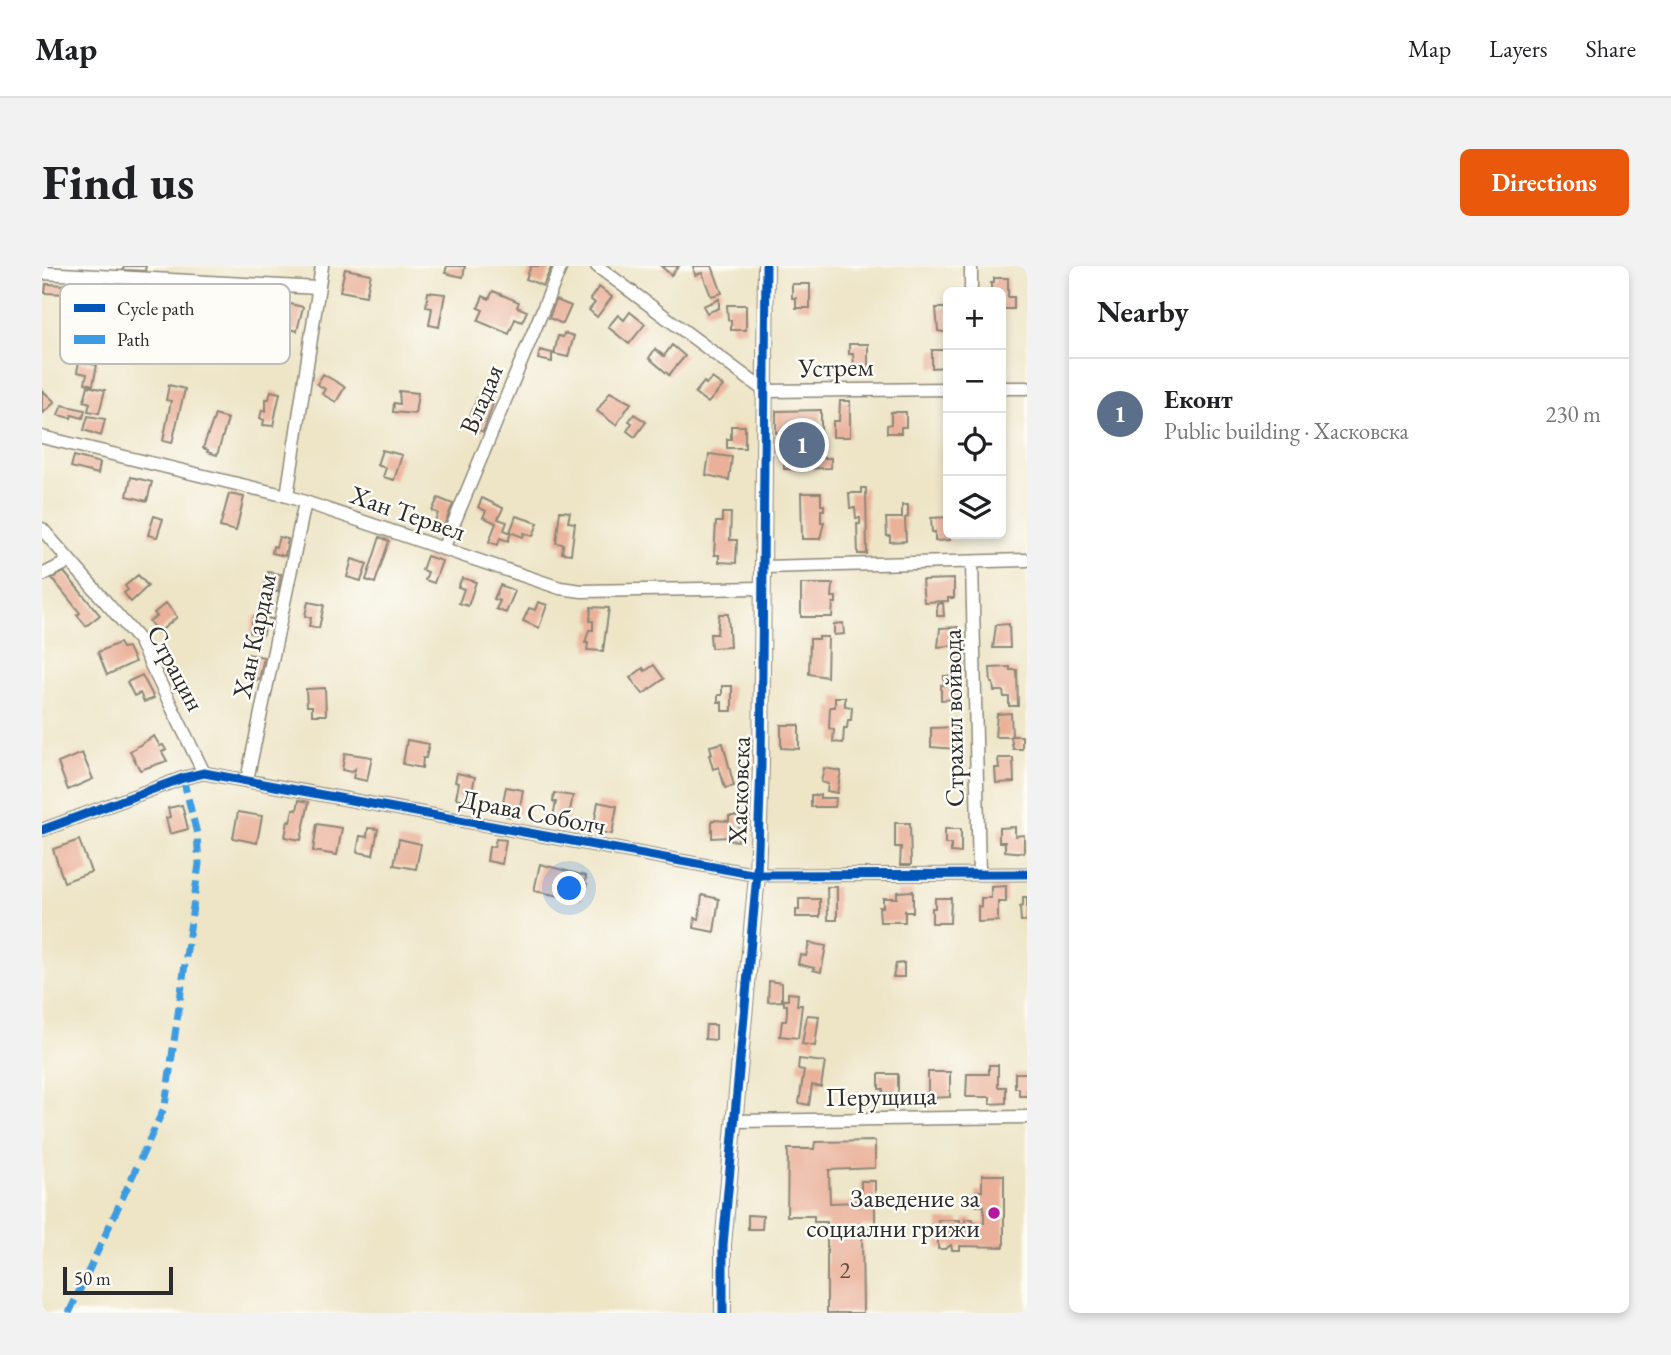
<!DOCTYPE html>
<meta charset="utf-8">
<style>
:root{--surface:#fff;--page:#f2f2f2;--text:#202124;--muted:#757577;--line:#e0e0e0;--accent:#ea580c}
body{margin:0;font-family:"EB Garamond",serif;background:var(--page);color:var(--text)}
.controls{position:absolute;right:21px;top:21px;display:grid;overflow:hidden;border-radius:10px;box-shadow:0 4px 10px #0003}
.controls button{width:63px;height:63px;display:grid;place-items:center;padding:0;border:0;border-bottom:2px solid var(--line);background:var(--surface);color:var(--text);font:35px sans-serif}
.scale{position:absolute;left:21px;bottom:18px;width:110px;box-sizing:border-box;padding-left:7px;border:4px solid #2b2b2b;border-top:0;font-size:19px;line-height:24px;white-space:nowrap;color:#2b2b2b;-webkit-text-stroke:5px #fdfcf7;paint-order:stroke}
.you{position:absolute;left:528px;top:623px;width:24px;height:24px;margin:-18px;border:5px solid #fff;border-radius:50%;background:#1a73e8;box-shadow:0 0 0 10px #1a73e833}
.badge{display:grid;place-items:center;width:46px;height:46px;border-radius:50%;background:var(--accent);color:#fff;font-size:23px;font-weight:700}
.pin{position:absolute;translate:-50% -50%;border:4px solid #fff;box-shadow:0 2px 7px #0006}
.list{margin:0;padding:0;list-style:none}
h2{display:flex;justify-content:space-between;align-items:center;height:91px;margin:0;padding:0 28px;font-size:30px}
h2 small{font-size:23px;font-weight:400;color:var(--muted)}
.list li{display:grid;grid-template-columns:46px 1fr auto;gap:21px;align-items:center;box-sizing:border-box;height:112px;padding:0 28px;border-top:2px solid var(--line)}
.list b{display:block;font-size:26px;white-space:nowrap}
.list p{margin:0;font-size:23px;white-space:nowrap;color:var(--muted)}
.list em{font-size:23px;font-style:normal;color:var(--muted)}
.icon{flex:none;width:38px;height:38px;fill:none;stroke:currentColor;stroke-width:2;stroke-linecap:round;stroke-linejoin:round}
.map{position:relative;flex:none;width:985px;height:1047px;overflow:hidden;border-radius:10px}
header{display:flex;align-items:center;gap:42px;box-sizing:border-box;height:98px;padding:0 35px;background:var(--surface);border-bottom:2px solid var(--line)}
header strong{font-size:33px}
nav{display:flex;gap:38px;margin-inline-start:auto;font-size:24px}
.intro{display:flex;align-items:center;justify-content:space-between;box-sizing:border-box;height:168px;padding:0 42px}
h1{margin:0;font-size:49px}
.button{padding:18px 32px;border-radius:10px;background:var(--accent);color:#fff;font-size:24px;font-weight:700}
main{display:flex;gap:42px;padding:0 42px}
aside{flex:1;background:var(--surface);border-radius:10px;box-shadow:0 4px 10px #0003}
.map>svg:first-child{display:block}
</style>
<header>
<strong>Map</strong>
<nav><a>Map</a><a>Layers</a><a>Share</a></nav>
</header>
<div class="intro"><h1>Find us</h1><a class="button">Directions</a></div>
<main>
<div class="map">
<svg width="985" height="1047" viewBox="0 0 985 1047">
<rect width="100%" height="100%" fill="#fdfcf7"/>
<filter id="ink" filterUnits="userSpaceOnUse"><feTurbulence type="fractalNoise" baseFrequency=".0143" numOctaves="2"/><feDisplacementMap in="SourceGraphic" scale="14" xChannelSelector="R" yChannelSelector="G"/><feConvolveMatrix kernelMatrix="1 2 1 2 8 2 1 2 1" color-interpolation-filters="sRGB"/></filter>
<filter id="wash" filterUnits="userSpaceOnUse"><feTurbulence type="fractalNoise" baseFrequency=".00686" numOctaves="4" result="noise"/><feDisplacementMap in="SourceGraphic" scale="28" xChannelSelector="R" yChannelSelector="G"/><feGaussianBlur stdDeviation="1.57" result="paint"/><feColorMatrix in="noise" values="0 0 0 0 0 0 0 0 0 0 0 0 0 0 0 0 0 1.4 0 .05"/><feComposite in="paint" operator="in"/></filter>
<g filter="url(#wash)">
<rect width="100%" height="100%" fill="#eee5c7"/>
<g id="blocks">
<path fill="#eab099" d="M82,0h22l-1,5 -22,-1z
M405,0h18l-2,11 -18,-4z
M489,0h21l-9,20 -17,-7z
M619,0h18l-8,9z
M651,0h19l10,27 -11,3 -9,-23 -7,2z
M303,3l26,5 -5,22 -26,-5z
M952,12h14v19h6v12h-13v-17h-10v-9h3z
M4,18l21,1 -1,9 -21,-1z
M750,18h18v24h-14v-10h-4z
M557,21l13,10 -15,20 -8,-7 6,-7 -5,-4z
M451,25l26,11 -2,5 10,4 -5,11 -7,-3 -6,15 -31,-13 5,-11 -5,-2 5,-12 6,3z
M386,26l17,2 -6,33 -10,-2 3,-17 -6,-1z
M677,33v9l-12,5 -4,-7z
M514,34l15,6 -8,18 -14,-6z
M244,37l17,4 -6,24 -10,-3 2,-9 -7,-2z
M685,39h19v25h-15v-10h-3z
M894,42h12v25l-10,-2z
M588,46l15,12 -16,20 -21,-17 10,-12 6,5z
M522,67l10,3 -6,21 -14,-3 4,-18 5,1z
M807,78h19v25h-10v-4l-4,1 -1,-12h-4z
M630,79l13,11 -16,19 -20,-17 6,-9 9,7z
M498,84l12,3v9l-14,-3z
M890,84h16l-2,17 -14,1z
M37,96l18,3 -4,20 -8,-2 2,-9 -10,-2z
M281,108l22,13 -9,15 -14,-8 3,-5 -8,-5z
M670,112l11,8 -15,17 -13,-10 9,-11 2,2z
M127,119l16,4 -13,54 -9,-2 8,-40 -5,-1z
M46,120l17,4 -6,23 -11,-2 2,-8 -6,-2z
M0,124l13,12 -13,12z
M229,125l9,2 -7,33 -10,-1 1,-5 -4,-2 2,-8 4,1v-12h3z
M357,125l19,2 -3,21 -22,-2 1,-9 6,1z
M568,126l21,11 -15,22 -19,-14z
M435,132l16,6 -10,28 -16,-7z
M798,135h10v36h-17v-16h6z
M20,139l23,5 -2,8 -11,-3 -1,3 -13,-3z
M779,144v48h10v10l-47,1v-36h-8v-22z
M849,146h15v15h-5v6h-14v-8l4,-1z
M592,148l12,8 -11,15 -8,-6 5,-8 -3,-2z
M173,149l13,4 -11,36 -10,-3 1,-2 -5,-2z
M46,150l17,3 -4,17 -17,-6z
M689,160h14v22h-18v-9h4z
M340,184l20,5 -8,25 -11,-3 3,-9 -9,-3z
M667,188l23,3 -3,23 -23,-5z
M32,190l26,7 -2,11 -27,-7z
M89,211l21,5 -5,19 -20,-5z
M820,222h4l1,66h-9l-1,-30h3v-6h-4l-1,-10h-5l-1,-15h13z
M759,227h20v12h3v5h-3v12h3l-4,17h-18z
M187,228l15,3 -8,34 -16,-4z
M396,232l15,6 -9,22 -10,-3 4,-10 -6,-2z
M440,232l21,10 -5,11 9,3 -3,8 7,3 -3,8 -8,-3 -2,7 -9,-3 7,-19 -13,-6 3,-6 -8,-4z
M860,239h6v12l-3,1 1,23 -16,1v-6h-3l-1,-18h16z
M518,245l10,1 -2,10 7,1 -4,31 -9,-1 1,-9 -7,-1z
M680,247h9l-1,27h7l-1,23 -17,-1v-7h-5l2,-33h6z
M112,250l9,3 -6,18 -9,-2z
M474,250l22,7 -5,13 -9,-3 -1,4 -13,-5z
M906,251l2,23 -15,1v-9h-3l-1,-14z
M237,271l9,2 -3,17 -13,-3 1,-7 3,1z
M338,271l9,4 -14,42 -9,-3z
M385,290l15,5 -8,22 -9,-3 3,-8 -6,-2z
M310,293l15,5 -6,17 -14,-4z
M22,306l36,43 -14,11 -9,-11 3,-2 -28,-35z
M226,306l13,2 -3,18 -8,-1 -1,4 -5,-1z
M96,309l10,11 -17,16 -7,-9 4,-3 -3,-4z
M420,312l14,4 -8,24 -9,-3 5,-14 -6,-2z
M912,313v19h-6v3l-24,1 -2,-22z
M759,318h32l-1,13h4v6h-3l-1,14h-31z
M458,319l15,6 -9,22 -10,-4 4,-8 -6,-2z
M266,336l16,3 -5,23 -10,-2 2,-8 -6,-2z
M496,336l9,3 -8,23 -16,-7 6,-13 6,2z
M124,337l11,14 -19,16 -9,-12 8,-5 -3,-3z
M901,337l1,13h-7v-12z
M549,341l18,1 -6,43 -16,-1 1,-7h-3l4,-13h4v-9h-3z
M677,348h9l2,33 -19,1 -1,-14h7z
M212,350l18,3 -2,8 -5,-1 -3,10 -12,-3z
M801,357l1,11 -10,1v-11z
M967,358l1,24h-17l3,-23z
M916,361v18l-20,2 2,-19z
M777,371h9l-1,40 -18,-3 1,-35h9z
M77,377l3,5 6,-1 7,15 -28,13 -9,-23z
M914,381h9v14h-9z
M205,388l17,3 -5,23 -10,-1 2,-10 -6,-1z
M612,399l10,14 -21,15 -13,-16 13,-10 2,3z
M968,401v3h7l1,36h-9v-9h-5l-1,-6h-9l-1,-8h-2l-1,-15z
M100,409l12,23 -10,4 -4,-9 -6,3 -7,-14z
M902,410h14v23l-17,1v-15h3z
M680,420h10v25h-10v-9h-4v-7h4z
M283,422l1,27h-14v-9h-5l-1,-17z
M793,431h10v9l7,1 -1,13h-3l-1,8h-3l-1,15 -10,-1 1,-12 -5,-2 1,-21h5z
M969,447l1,23h10v13h-9l-2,-12h-16l2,-23z
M739,459h18v24l-18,-1z
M915,461l-1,22 -25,-2v-19z
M112,470l6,10 3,-1 3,5 -4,2 5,9 -27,9 -10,-19z
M365,474l22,4 -3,14h-3l-1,10 -19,-4z
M681,477l11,43 -9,2 -6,-21 -6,2 -4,-14 3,-1 -2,-8z
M40,487l11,26 -25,11 -10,-27z
M303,487l27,4 -5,24 -14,-3 2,-9 -4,3 -9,-2z
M956,492h15l1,24 -18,1 -1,-15h4z
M782,502l17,3 -4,22 -10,-2 1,-7 -7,-2z
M415,507l18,4 -5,24 -14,-3 3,-15 -4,-1z
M464,521l17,3 -5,28 -12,-2 2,-8 -6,-1z
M512,527l19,3 -5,24 -15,-3 3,-15h-3z
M769,529h9v3h16l-1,9h-24z
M257,534l10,2 -8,38 -16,-3 3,-16 2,1 3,-13 4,1z
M556,536l19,4 -5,28 -19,-3z
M140,539l6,24 -18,5 -4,-16 4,-1 -2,-9z
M196,546l24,4 -5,27 -24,-5z
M687,550h10l-1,25 -9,-1v-3l-17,1v-18l17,1z
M853,557h15l1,42h-11l1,-18h-6z
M275,558l25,4 -5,27 -24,-4z
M973,561v9l9,-1v18l-19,-2v-9h-6v-14z
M326,562l10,1 -5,26 -16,-3 3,-16 7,1z
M903,563h16v24l-10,-1v-8h-6z
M357,573l22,5 -5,25 -22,-4z
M454,573l10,1 -4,24 -15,-3 2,-14h5z
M37,574l12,32 -27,10 -11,-33z
M498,598l46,12 -1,8h2l-6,16 -47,-9z
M964,620v16h-8v19l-20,1v-16l3,1v-9h10v-11z
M785,621h10v33h-9z
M871,625v21h-7l-1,-2v12h-25l-1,-15h4v-9h14v-6z
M660,629l17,4 -5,33 -20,-4 1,-10 4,1z
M981,631h4v24h-6l-1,-14 3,-1z
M893,632h16l-1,25h-18v-15h3z
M757,633h21v18h-24v-7h3z
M767,677l17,3 -5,26 -8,-2 1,-2 -16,-4 2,-9 6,1z
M862,697v14h-11l3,-13z
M727,715l13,2v18l-14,1z
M746,727l10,1 -1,11h5l-4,33 -18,-2 2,-15h4l1,-9v-7h-3v-5h4z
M765,749l12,1 -4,30 -13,-2z
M664,759h10v15l-11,-1z
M757,793l26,3 -4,25 -9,-2 -3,20 -10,-2 5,-33 -6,-1z
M947,799h9v22h8v16l-16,1v-7h-24l1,-23h22z
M886,806h22v25l-22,1z
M973,807h12v23h-8v-8h-4z
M837,808h19v24h-15v-9h-4z
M833,875v27l-46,2 1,33 31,-1v-21h14v46l-13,-1 1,87h-36v-91h-13v-6h-27l1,-67h26l1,-7z
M940,909h22v72l-44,-1v4h-8l-1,-5 -6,4h-7v-29h22v4h5v-5h8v4h11v-17h-8v-15h6z
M706,949l15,1 -1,13h-14z"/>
</g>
</g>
<g filter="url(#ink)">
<use href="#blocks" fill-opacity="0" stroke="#8c8879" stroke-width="2"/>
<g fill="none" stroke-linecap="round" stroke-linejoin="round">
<g stroke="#8c8879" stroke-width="15">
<path id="minor" d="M555,0l168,125 183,-2
M0,7l276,15
M929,26v-26
M959,122h26
M0,171l245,59 273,92 22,3 181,-3
M245,230l35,-230
M0,263l97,111 65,133
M401,283l118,-283
M930,296l7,312
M722,301l263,-7
M0,309l28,-14
M205,514l58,-278
M0,564l141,-52 21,-5 553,102 270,-1
M693,855l292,-4"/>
</g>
<g stroke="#8c8879" stroke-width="18">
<path id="tertiary" d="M681,1047v-68l34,-370 4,-109 5,-500"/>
</g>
<use href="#minor" stroke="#fff" stroke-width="12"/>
<use href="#tertiary" stroke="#fff" stroke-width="16"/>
<path stroke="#3d9ce1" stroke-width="7" stroke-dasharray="14 7" stroke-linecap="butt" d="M27,1047l96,-207 34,-242 -2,-30 -14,-56"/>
<g stroke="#fdfcf7" stroke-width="13">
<path id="cycleway" d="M0,564l141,-52 21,-5 553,102 270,-1
M681,1047v-68l34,-370 4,-109 5,-500"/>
</g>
<use href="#cycleway" stroke="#0057b8" stroke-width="9"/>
</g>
</g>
<circle fill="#b5179e" stroke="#fdfcf7" stroke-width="2.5" cx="952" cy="947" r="7"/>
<g text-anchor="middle" stroke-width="5" stroke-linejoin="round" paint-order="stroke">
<g font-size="23" fill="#5b4c46">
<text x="803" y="1012">2</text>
</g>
<g font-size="26" fill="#2b2b2b" stroke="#fdfcf7">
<text transform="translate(794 101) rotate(-1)" y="9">Устрем</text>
<text transform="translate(439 133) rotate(-67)" y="9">Владая</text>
<text transform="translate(366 247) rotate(19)" y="9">Хан Тервел</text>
<text transform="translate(212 370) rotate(-78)" y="9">Хан Кардам</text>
<text transform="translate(134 402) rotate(62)" y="9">Страцин</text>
<text transform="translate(911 452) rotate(-91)" y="9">Страхил войвода</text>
<text transform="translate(697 524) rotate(-88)" y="9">Хасковска</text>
<text transform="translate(491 546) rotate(11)" y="9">Драва Соболч</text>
<text transform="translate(839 830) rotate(-1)" y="9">Перущица</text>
</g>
<g font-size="26" fill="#2b2b2b" stroke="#fdfcf7" text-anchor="end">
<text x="938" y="941">Заведение за<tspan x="938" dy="30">социални грижи</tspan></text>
</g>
</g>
<rect x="18" y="18" width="230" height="80" rx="10" fill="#fdfcf7" stroke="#bebdba" stroke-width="2"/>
<rect x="32" y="38" width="31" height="8" fill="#0057b8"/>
<rect x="32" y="69" width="31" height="9" fill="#3d9ce1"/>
<g font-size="19" fill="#2b2b2b">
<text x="75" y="49">Cycle path</text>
<text x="75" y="80">Path</text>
</g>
</svg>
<div class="controls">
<button>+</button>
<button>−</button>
<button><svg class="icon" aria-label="locate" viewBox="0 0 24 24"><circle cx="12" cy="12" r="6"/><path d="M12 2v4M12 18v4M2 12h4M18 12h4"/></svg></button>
<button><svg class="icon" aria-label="layers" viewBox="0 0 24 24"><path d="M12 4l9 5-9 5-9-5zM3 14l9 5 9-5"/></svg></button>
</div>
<div class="scale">50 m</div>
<div class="you"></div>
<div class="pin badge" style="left:760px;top:179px;background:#5c6f8a">1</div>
</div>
<aside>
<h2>Nearby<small></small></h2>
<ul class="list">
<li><span class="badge" style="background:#5c6f8a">1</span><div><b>Еконт</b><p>Public building · Хасковска</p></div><em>230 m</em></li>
</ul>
</aside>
</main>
